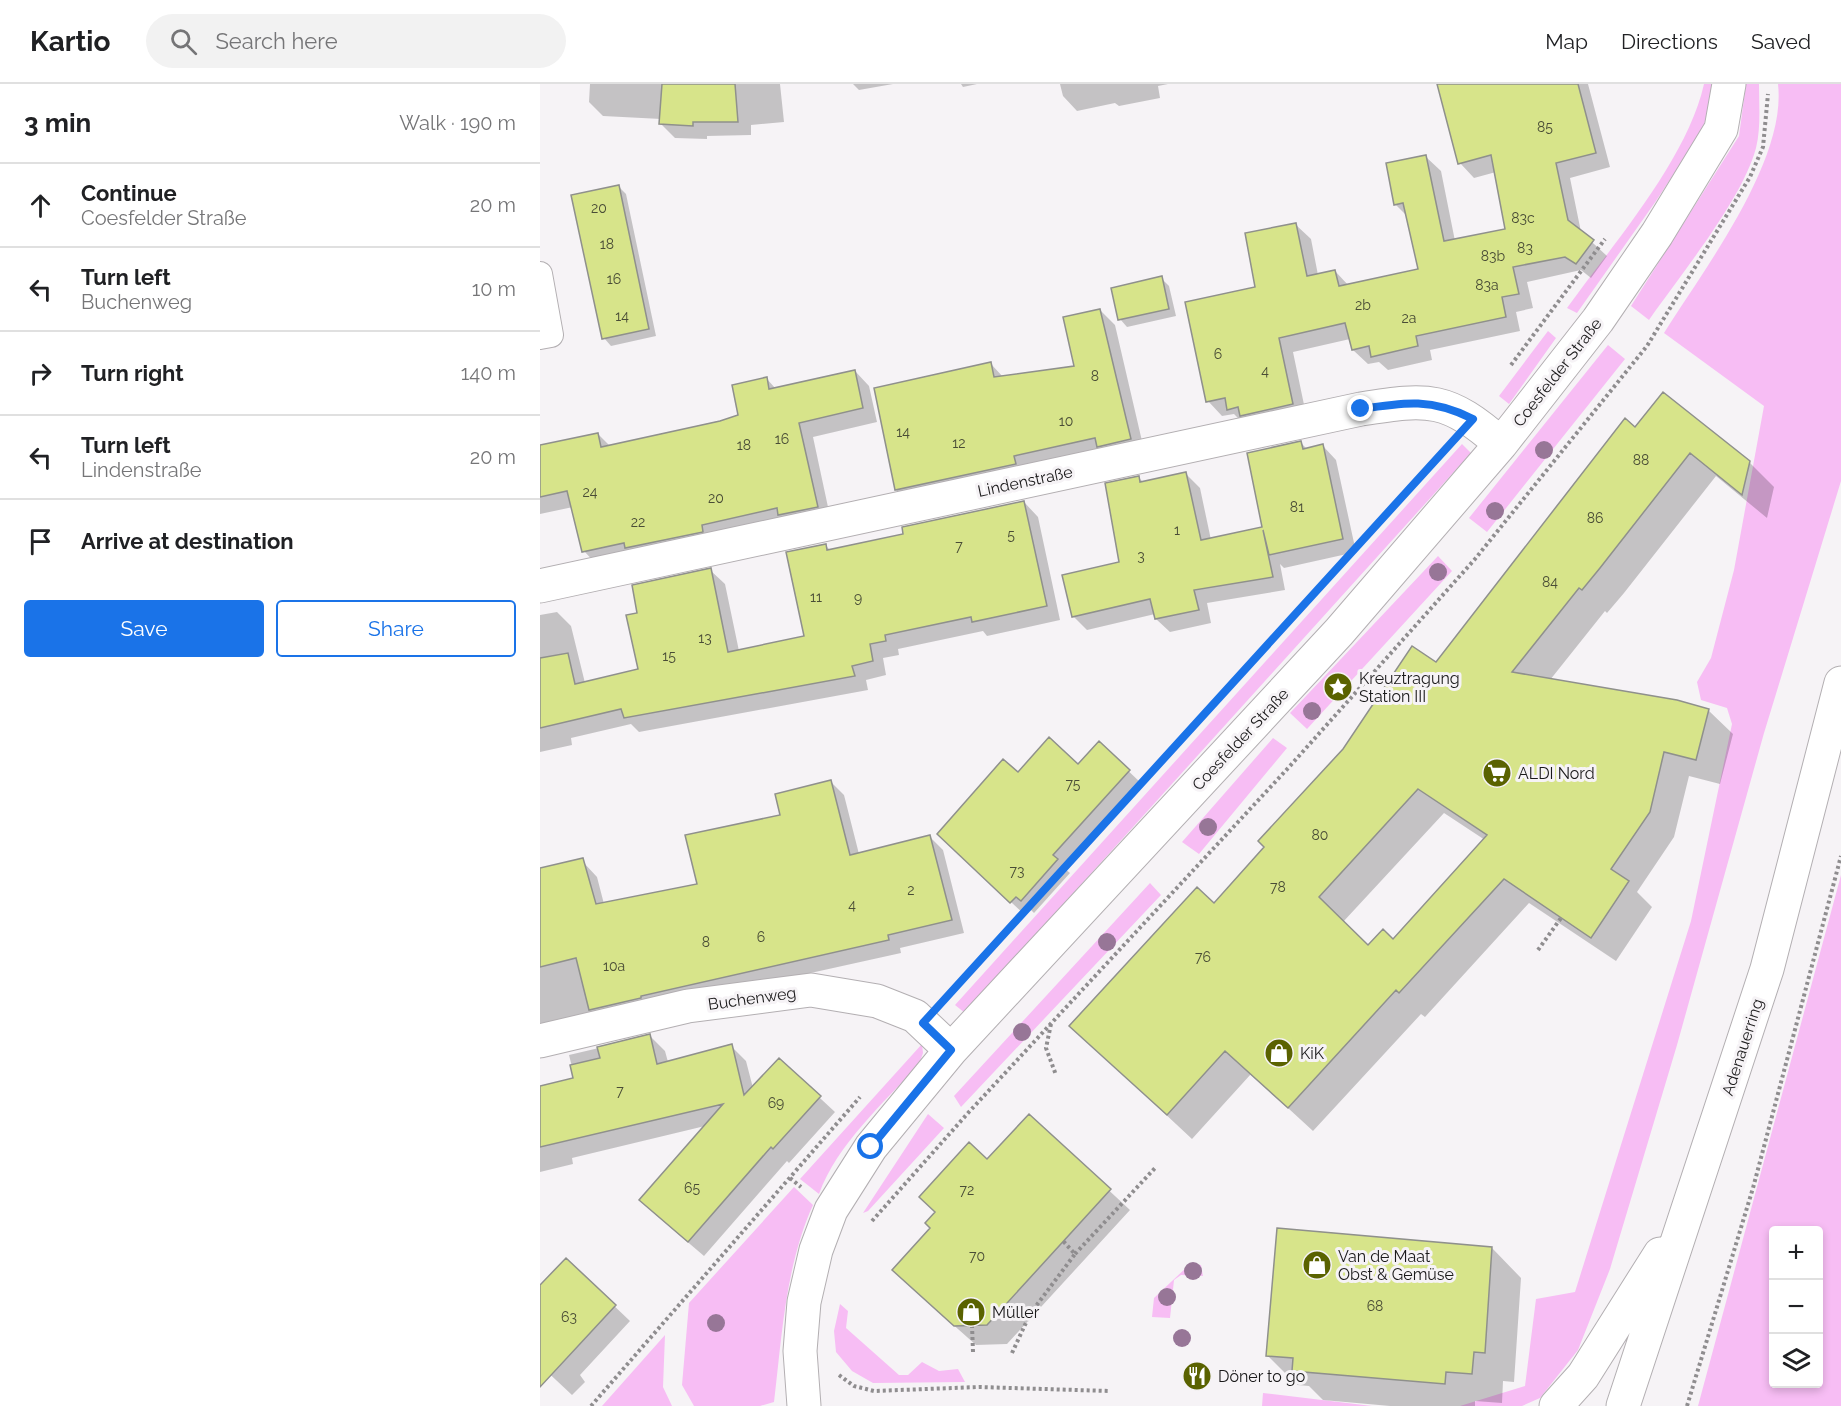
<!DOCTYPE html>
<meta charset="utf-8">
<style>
:root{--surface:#fff;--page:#f2f2f2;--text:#202124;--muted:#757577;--line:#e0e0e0;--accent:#1a73e8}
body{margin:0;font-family:Raleway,sans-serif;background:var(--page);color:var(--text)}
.controls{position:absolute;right:18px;bottom:18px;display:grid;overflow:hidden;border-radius:6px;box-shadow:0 3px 9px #0003}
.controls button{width:54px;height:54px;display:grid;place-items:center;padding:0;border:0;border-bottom:2px solid var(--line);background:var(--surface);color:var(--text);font:30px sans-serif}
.stop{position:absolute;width:18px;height:18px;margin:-14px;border:4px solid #1a73e8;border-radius:50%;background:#fff}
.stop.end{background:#1a73e8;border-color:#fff;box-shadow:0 2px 6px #0008}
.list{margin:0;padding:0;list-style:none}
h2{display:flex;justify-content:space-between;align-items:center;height:78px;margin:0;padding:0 24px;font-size:26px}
h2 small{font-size:20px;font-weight:400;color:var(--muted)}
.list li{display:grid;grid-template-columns:39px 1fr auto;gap:18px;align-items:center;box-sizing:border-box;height:84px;padding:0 24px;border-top:2px solid var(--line)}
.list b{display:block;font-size:22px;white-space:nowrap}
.list p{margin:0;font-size:20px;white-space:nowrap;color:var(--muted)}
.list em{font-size:20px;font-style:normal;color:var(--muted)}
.actions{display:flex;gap:12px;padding:18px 24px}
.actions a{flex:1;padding:14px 0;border:2px solid var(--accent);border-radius:6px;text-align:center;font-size:21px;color:var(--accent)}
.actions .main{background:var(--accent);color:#fff}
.icon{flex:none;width:33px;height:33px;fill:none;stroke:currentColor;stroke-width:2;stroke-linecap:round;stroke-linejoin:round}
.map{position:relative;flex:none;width:1301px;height:1322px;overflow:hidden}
header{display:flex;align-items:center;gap:36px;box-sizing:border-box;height:84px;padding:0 30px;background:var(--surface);border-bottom:2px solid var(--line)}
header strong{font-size:28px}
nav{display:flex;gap:33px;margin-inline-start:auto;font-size:21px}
.search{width:420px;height:54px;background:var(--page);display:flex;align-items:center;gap:15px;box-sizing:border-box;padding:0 21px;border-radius:33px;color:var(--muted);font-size:22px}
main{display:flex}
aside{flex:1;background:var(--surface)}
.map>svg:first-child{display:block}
</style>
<header>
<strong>Kartio</strong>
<div class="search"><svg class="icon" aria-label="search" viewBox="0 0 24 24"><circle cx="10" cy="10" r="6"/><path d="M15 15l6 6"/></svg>Search here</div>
<nav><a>Map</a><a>Directions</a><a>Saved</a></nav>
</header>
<main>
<aside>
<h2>3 min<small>Walk · 190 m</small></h2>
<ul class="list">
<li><svg class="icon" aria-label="ahead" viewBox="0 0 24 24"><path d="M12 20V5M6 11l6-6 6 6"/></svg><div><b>Continue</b><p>Coesfelder Straße</p></div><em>20 m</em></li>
<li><svg class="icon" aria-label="left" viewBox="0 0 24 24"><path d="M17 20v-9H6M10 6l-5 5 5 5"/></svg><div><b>Turn left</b><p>Buchenweg</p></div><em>10 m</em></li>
<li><svg class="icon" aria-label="right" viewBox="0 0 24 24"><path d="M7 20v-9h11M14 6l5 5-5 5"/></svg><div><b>Turn right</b></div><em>140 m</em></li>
<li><svg class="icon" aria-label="left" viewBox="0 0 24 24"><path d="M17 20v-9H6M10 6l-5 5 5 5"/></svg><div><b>Turn left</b><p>Lindenstraße</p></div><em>20 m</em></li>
<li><svg class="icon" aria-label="arrive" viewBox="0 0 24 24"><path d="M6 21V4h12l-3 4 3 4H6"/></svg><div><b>Arrive at destination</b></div></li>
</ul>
<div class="actions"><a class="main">Save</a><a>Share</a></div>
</aside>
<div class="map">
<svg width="1301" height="1322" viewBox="0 0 1301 1322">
<rect width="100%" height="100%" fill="#f6f3f6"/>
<path fill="#f7bdf4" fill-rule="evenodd" d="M1164,0h10l-11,45 -47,72 -79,112 -10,-5c46,-64 120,-148 137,-224z
M1206,0h13c0,21 2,44 -3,64 -14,52 -75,126 -107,172l-18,-14 108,-170z
M1238,0h63v397l-77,252 -87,312 -67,224 -32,81 -38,48 -18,8h-62l65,-20 11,-87 39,-7 116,-371 41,-197 -5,-16 -26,-8 -4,-18 14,-24 23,-88 30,-164 -100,-73c40,-64 123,-172 114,-249z
M1008,247l8,7 -47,66 -10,-8z
M1068,261l17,14 -138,173 -18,-14z
M922,360l9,9 -506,560 -10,-8z
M898,472l14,15 -145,158 -17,-16z
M733,654l14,10 -88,106 -17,-12z
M1301,791v531h-143zM1278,1146v154h-44v-154z
M610,799l11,12 -200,212 -7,-11z
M382,960l1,9 -4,11c-35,39 -82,80 -100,130l-19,-15z
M388,1030l16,14 -76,83 -5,2z
M254,1103l19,18c-28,62 -31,132 -39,197l-14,4h-66l-12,-21 7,-82z
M649,1181h12l2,11 -22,-1 -7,5 -4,38 -18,-1 2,-19z
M300,1220l8,7 -2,17 53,47h9l14,-13 17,9 19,-2 7,13 -92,1 -21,-12 -16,-19 -2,-21z
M125,1251l-2,52 9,19h-70z
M723,1309l109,13h9h-119z"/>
<path fill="#0003" fill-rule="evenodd" d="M50,0h190l4,38 -33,3v10l-44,1v3l-32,-1 -14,-14v-5l-58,-3 -14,-14z
M313,0h40l-34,6z
M421,0h16l-14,3z
M520,0h108l-10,2 2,12 -41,8 -4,-3 -38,8 -14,-15z
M930,0h118l22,83 -40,11 11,54 26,24 -16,22 -10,-8 -54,12 6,26 -17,4 4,19 -90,19 2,10 -44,10 -9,-8 -11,2 -15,-14 -3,-11 -57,13 14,67 -64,4 -9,-9 -12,2 -14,-15 49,-113 39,-63 15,14 7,36 17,-4 14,15 71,-16 -13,-54 -12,-12 31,-47 15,14 14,70 52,-11 -11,-58 -22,6 -14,-15z
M78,102l8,8 30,142 -45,10 -7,-8z
M621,194l8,8 7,30 -49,11 -7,-8z
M560,226l15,15 30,129 -234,51 -15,-15 95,-126 13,14 72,-10z
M315,287l14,15 8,36 -64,15 18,84 -233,45 -14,-15 -11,-44 -33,7v-67l58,-13 12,12 130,-30 26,-38 10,11z
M1095,345l114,33 25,25 -7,31 -51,-42 -92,117 -17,20 -2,-2 -55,69 158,30 25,24 -13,50 -31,-8 -15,61 -37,55 15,15 -36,54 -87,-58 -104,114 -4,-3 -108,117 -62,-57 -59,65 -121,-113 143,-121 223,-241zM904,729l41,27 -91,101 -25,6 -26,-25z
M761,359l6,6 16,-3 13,14 20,92 -72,16 -4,-4 5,26 -78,13 4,20 -41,9 -14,-13 -1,-5 -68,16 -14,-14 48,-53 18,-85 5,5 42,-9 14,14 11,52 53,-12z
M484,418l14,15 22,103 -73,16 -4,-5 -85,18 1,6 -16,3 3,17 -20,5 2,10 -229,42 -8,-8 -60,14 1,7 -32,7v-137l17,-3 14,14 14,57 54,-13v-56l71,-44 15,14 14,67 66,-14 20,-92 6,6 74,-15z
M559,659l43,41 -77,85 5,4 -36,40 -4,-4 -6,5 -73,-67 67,-73 60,-8z
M291,698l13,13 15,59 71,-17 13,13 21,83 -64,15 1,5 -248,55 -113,23v-157l44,-11 13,14 7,27 95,-19 83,-69z
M110,952l15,15 3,11 63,-16 15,15 7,27 26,-28 56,52 -46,51 -2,-2 -83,95 -48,-41 49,-89 -133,32 1,6 -33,8v-85l35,-8 -6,-24z
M489,1032l101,94 -123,134 -31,1 -62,-55 18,-62z
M952,1164l29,30 -7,104 -11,-1 -1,22 -27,-2v5h-85l-67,-6 -14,-14 -12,-1 -30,-30z
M26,1176l64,61 -50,54 5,7 -13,13 -32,-30v-78z"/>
<path fill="#d7e48a" stroke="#8f908c" stroke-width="1.5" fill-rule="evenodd" d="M122,0h73l3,38h-45v4l-34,-2z
M897,0h141l18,69 -40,10 12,57 26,20 -18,24 -11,-7 -52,10 6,27 -17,3 4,20 -90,19 2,10 -47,11 -2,-11 -17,4 -7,-27 -66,15 14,66 -53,12 -2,-9 -11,3 -2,-12 -19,4 -21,-100 70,-15 -10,-54 51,-10 11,53 28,-6 4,16 79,-17 -15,-66 -9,2 -8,-42 40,-8 18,86 61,-12 -14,-74 -33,9z
M79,101l30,144 -47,10 -31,-144z
M622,192l7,33 -51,11 -7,-32z
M560,225l31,130 -34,8 -2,-9 -81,18 2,8 -121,26 -21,-102 117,-26 3,15 80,-11 -11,-49z
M315,286l8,38 -64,15 19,84 -40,8 -1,-7 -75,17 1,7 -78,16 -1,-5 -42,9 -15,-61 -27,6v-52l58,-12 3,14 119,-26 18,-6 -6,-30 35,-8 2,12z
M1123,308l87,69 -8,34 -52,-42 -90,115 -18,22 -3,-2 -67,84 165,28 32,9 -13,51 -32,-8 -14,60 -39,57 18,12 -38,57 -87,-59 -105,114 -3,-3 -108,118 -63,-57 -58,64 -98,-89 128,-139 17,16 50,-56 -6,-6 85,-92 69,-103 24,16 189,-244 10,9zM878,705l69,46 -94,104 -10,-10 -15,16 -49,-48z
M761,357l2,8 20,-5 20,95 -74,16 -6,-25 10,47 -79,13 5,20 -44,9 -5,-20 -78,18 -10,-42 57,-13 -14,-79 34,-7 1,6 46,-10 15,68 61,-13 -15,-74z
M484,417l23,105 -75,16 -1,-5 -86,18 1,6 -16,3 3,17 -21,5 3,10 -231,42 -3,-9 -81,19v-70l28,-5 7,31 63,-15 -12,-54 11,-2 -5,-28 79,-17 17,84 76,-16 -18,-84 40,-8 1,6 76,-16 -1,-7z
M509,653l29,27 21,-23 31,29 -77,85 5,4 -37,42 -5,-4 -6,6 -73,-69 66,-75 15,13z
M291,696l19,75 80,-20 22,85 -64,15 1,5 -248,56v2l-52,12 -13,-52 -36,9v-99l43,-10 13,46 101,-20 -12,-49 95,-20 -5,-21z
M110,950l7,30 75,-20 12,51 35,-37 42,38 -48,53 -2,-2 -83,95 -49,-42 84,-96 -183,43v-61l33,-8 -3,-13 30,-7 -3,-11z
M489,1030l82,75 -124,136 -33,1 -62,-56 38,-42 -5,-5 10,-11 -16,-15 50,-55 18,17z
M737,1144l215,19 -7,106 -11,-1 -2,22 -26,-2 -1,12 -153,-13 1,-13 -27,-2z
M26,1174l50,47 -76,82v-102z"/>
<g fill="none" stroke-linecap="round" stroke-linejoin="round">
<g stroke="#b3afb2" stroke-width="26">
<path id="service" d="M0,190l11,61 -11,2"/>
</g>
<g stroke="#b3afb2" stroke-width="35">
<path id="minor" d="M0,502l821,-177c69,-11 86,-12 140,35
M0,957l148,-35 123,-16 66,11 38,15 36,34
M264,1322l-4,-55 4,-49 12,-52 15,-40 40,-63 80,-97 388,-418 162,-188 97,-124 59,-86 64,-105 8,-45"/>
</g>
<g stroke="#b3afb2" stroke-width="35">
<path id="secondary" d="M1016,1322l27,-30 77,-122
M1083,1322l144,-437 74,-286"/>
</g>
<path stroke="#8f8d8f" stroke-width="4" stroke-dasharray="3 3" stroke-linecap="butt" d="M971,281l94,-126
M558,748l272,-298
M998,866l23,-32
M511,940l-5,24 10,27
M250,1094l11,9
M332,1137l96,-108 322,-347 185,-207 172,-213 103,-169 13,-30 5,-53
M535,1170l80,-86
M432,1241l1,27
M472,1269l18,-39 45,-60 -12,-13
M299,1291l15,11 20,5 105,-4 130,4
M51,1322l269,-309
M1147,1322l66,-218 88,-332"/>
<use href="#service" stroke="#fff" stroke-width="24"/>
<use href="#minor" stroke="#fff" stroke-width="33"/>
<use href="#secondary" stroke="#fff" stroke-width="33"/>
</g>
<g fill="#977697">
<circle cx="1004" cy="366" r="9"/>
<circle cx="955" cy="427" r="9"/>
<circle cx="898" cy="488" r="9"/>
<circle cx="772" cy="627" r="9"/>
<circle cx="668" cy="743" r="9"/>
<circle cx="567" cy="858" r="9"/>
<circle cx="482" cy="948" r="9"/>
<circle cx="653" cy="1187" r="9"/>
<circle cx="627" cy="1213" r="9"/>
<circle cx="176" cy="1239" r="9"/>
<circle cx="642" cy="1254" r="9"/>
</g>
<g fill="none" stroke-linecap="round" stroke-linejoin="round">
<path stroke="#1a73e8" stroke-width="8" d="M331,1063l80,-97 -28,-27 550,-604c-41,-21 -68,-17 -112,-10"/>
</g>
<defs>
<g id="sight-disc" transform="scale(1.5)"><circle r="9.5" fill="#5a6200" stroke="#f6f3f6"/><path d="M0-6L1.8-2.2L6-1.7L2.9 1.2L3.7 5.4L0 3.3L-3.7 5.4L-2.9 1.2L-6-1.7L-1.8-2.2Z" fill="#fff"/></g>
<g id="supermarket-disc" transform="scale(1.5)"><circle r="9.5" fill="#5a6200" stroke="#f6f3f6"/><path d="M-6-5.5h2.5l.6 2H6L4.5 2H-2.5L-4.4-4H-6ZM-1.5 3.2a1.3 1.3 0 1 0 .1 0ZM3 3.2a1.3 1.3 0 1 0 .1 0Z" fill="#fff"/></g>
<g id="shop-disc" transform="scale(1.5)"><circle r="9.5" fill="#5a6200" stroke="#f6f3f6"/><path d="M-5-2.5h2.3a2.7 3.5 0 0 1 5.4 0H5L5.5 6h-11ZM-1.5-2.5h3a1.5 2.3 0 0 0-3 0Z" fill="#fff"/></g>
<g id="restaurant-disc" transform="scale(1.5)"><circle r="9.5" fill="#5a6200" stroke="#f6f3f6"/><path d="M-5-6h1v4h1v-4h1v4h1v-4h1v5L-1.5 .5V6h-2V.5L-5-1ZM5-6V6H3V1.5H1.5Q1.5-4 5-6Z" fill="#fff"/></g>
</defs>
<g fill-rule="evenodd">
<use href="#sight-disc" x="798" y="603"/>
<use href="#supermarket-disc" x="957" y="689"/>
<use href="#shop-disc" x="739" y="969"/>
<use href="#shop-disc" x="777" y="1181"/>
<use href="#shop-disc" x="431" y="1228"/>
<use href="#restaurant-disc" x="657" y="1292"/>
</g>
<g text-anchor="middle" stroke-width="6" stroke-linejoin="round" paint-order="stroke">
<g font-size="14" fill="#494c36">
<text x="1005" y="48">85</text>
<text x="59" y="129">20</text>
<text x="983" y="139">83c</text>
<text x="67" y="165">18</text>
<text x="985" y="169">83</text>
<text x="953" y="177">83b</text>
<text x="74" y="200">16</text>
<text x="947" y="206">83a</text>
<text x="823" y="226">2b</text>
<text x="82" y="237">14</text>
<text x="869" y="239">2a</text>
<text x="678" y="275">6</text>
<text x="725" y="292">4</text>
<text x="555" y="297">8</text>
<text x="526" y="342">10</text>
<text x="363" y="353">14</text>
<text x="242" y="360">16</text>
<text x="419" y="364">12</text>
<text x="204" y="366">18</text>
<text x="1101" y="381">88</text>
<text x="50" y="413">24</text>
<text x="176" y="419">20</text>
<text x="757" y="428">81</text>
<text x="1055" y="439">86</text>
<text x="98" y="443">22</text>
<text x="637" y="451">1</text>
<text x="471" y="456">5</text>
<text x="419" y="467">7</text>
<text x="601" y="477">3</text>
<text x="1010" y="503">84</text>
<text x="276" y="518">11</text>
<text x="318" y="519">9</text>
<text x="165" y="559">13</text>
<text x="129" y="577">15</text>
<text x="533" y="705">75</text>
<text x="780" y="756">80</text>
<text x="477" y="792">73</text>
<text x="738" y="808">78</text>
<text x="371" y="811">2</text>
<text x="312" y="826">4</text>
<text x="221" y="858">6</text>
<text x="166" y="863">8</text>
<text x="663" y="878">76</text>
<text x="74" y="887">10a</text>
<text x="80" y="1012">7</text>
<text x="236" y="1024">69</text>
<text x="152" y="1109">65</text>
<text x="427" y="1111">72</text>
<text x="437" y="1177">70</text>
<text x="835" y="1227">68</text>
<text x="29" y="1238">63</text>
</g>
<g font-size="16" fill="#1a191a" stroke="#f6f3f6">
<text transform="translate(1017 288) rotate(-52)" y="6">Coesfelder Straße</text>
<text transform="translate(485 397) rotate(-12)" y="6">Lindenstraße</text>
<text transform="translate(700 655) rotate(-47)" y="6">Coesfelder Straße</text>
<text transform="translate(212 914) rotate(-8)" y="6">Buchenweg</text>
<text transform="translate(1202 963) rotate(-72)" y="6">Adenauerring</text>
</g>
<g font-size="16" fill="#1a191a" stroke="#f6f3f6" text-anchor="start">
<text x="819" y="600">Kreuztragung<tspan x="819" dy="18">Station III</tspan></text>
<text x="978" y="695">ALDI Nord</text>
<text x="760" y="975">KiK</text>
<text x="798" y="1178">Van de Maat<tspan x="798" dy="18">Obst &amp; Gemüse</tspan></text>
<text x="452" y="1234">Müller</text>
<text x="678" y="1298">Döner to go</text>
</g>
</g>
</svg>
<div class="controls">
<button>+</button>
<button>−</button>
<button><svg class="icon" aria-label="layers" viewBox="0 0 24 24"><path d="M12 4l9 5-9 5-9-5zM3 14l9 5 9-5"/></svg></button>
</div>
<div class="stop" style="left:331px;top:1063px"></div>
<div class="stop end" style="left:821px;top:325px"></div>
</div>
</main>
